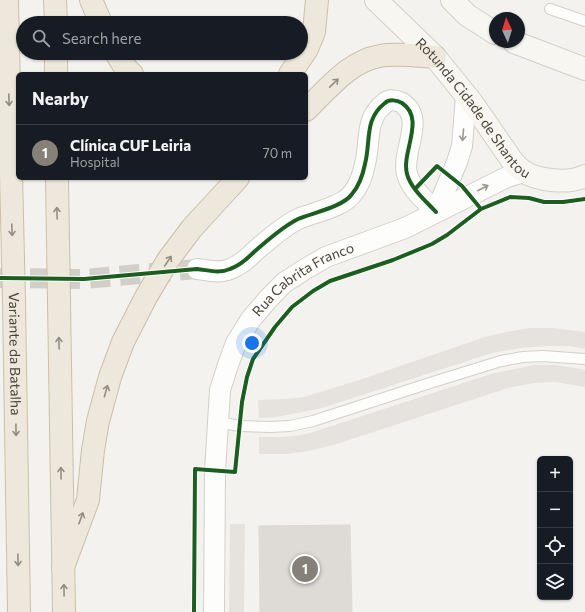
<!DOCTYPE html>
<meta charset="utf-8">
<style>
:root{--surface:#171b24;--page:#242831;--text:#f1f3f6;--muted:#9ea1a6;--line:#363941;--accent:#868178}
body{margin:0;font-family:Commissioner,sans-serif;background:var(--page);color:var(--text)}
.controls{position:absolute;right:12px;bottom:12px;display:grid;overflow:hidden;border-radius:6px;box-shadow:0 1px 3px #0004}
.controls button{width:36px;height:36px;display:grid;place-items:center;padding:0;border:0;border-bottom:1px solid var(--line);background:var(--surface);color:var(--text);font:20px sans-serif}
.compass{position:absolute;left:489px;top:12px;width:36px;height:36px;border-radius:50%;background:var(--surface);box-shadow:0 1px 3px #0004;rotate:356deg}
.you{position:absolute;left:252px;top:343px;width:14px;height:14px;margin:-10px;border:3px solid #fff;border-radius:50%;background:#1a73e8;box-shadow:0 0 0 6px #1a73e833}
.badge{display:grid;place-items:center;width:26px;height:26px;border-radius:50%;background:var(--accent);color:#fff;font-size:13px;font-weight:700}
.pin{position:absolute;translate:-50% -50%;border:2px solid #fff;box-shadow:0 1px 4px #0006}
.list{margin:0;padding:0;list-style:none}
h2{display:flex;justify-content:space-between;align-items:center;height:52px;margin:0;padding:0 16px;font-size:17px}
h2 small{font-size:13px;font-weight:400;color:var(--muted)}
.list li{display:grid;grid-template-columns:26px 1fr auto;gap:12px;align-items:center;box-sizing:border-box;height:56px;padding:0 16px;border-top:1px solid var(--line)}
.list b{display:block;font-size:15px;white-space:nowrap}
.list p{margin:0;font-size:13px;white-space:nowrap;color:var(--muted)}
.list em{font-size:13px;font-style:normal;color:var(--muted)}
.icon{flex:none;width:22px;height:22px;fill:none;stroke:currentColor;stroke-width:2;stroke-linecap:round;stroke-linejoin:round}
.map{position:relative;flex:none;width:585px;height:612px;overflow:hidden}
.search{position:absolute;background:var(--surface);box-shadow:0 1px 3px #0004;left:16px;top:16px;width:292px;height:44px;display:flex;align-items:center;gap:10px;box-sizing:border-box;padding:0 14px;border-radius:22px;color:var(--muted);font-size:15px}
.panel{position:absolute;background:var(--surface);box-shadow:0 1px 3px #0004;left:16px;top:72px;width:292px;height:108px;border-radius:6px}
.map>svg:first-child{display:block}
</style>
<div class="map">
<svg width="585" height="612" viewBox="0 0 585 612">
<rect width="100%" height="100%" fill="#f4f2ee"/>
<path fill="#e6e3df" d="M530,328h23l32,4v17l-16,-3h-25l-23,2 -29,5 -173,56 -43,8 -17,1 -1,-18 27,-1 19,-2 55,-17 126,-43 21,-5z
M534,365h23l28,5v17l-30,-5 -21,1 -26,5 -171,56 -28,7 -23,3h-27v-17h25l23,-3 184,-60z
M230,524h15l-1,88h-15z"/>
<path fill="#dedbd6" stroke="#dcd9d4" d="M350,525l2,87h-92l-1,-86z"/>
<g fill="none" stroke-linecap="round" stroke-linejoin="round">
<path stroke="#d2cfca" stroke-width="20" stroke-dasharray="20 10" stroke-linecap="butt" d="M0,278l84,1 113,-10"/>
<g stroke="#d2d0cb" stroke-width="12">
<path id="service" d="M550,9l35,12
M217,422l23,4 30,1 20,-1 23,-5 120,-39 68,-21 22,-4 20,-1 42,3"/>
</g>
<g stroke="#d2d0cb" stroke-width="22">
<g id="minor">
<path d="M436,212l21,-50 5,-16 4,-50"/>
<path d="M197,269c11,1 22,5 33,0 9,-3 17,-10 24,-17 14,-12 28,-25 44,-33 14,-6 45,-12 54,-25 7,-8 11,-20 13,-30 6,-23 -1,-45 20,-61 4,-4 12,-3 17,0 24,16 -1,49 5,71 4,15 19,27 29,38"/>
<path id="s1" d="M214,612l1,-141 5,-81 8,-25 8,-22 15,-24 18,-21 16,-16 22,-14 19,-11 79,-29 102,-51 17,-5"/>
</g>
</g>
<g stroke="#d3cfc5" stroke-width="24">
<g id="secondary">
<path id="s2" d="M376,0l59,57 38,47 40,58c3,3 6,7 10,9 14,10 46,13 62,5"/>
<path d="M452,0l15,15 28,18"/>
<path d="M514,42l71,27"/>
</g>
</g>
<g stroke="#ccbfa9" stroke-width="24">
<g id="motorway">
<path id="s3" d="M7,0l7,302 5,310"/>
<path d="M55,0l1,23"/>
<path d="M91,0l10,23"/>
<path d="M56,53v21"/>
<path d="M116,53l8,13 8,8"/>
<path d="M290,74l17,-25 7,-17 3,-32"/>
<path d="M306,110c21,-20 43,-49 74,-54 17,-3 38,0 55,1"/>
<path d="M57,178l7,434"/>
<path d="M63,567l25,-67 5,-50 5,-29 12,-44 13,-35 23,-45 22,-37 24,-32 46,-50"/>
</g>
</g>
<use href="#service" stroke="#fdfdfc" stroke-width="10"/>
<use href="#minor" stroke="#fdfdfc" stroke-width="20"/>
<use href="#secondary" stroke="#f7f6f1" stroke-width="22"/>
<use href="#motorway" stroke="#ede8db" stroke-width="22"/>
<g stroke="#fff" stroke-width="6">
<path id="cycleway" d="M415,189l22,-23 25,20 19,23
M0,278l84,1 113,-10c11,1 22,5 33,0 9,-3 17,-10 24,-17 14,-12 28,-25 44,-33 14,-6 45,-12 54,-25 7,-8 11,-20 13,-30 6,-23 -1,-45 20,-61 4,-4 12,-3 17,0 24,16 -1,49 5,71 4,15 19,27 29,38
M194,612l1,-143 40,3 7,-70 5,-25 6,-18 22,-32 17,-20 21,-16 17,-10 63,-21 39,-16 15,-9 34,-26 29,-12 19,1 15,4h19l22,-3"/>
</g>
<use href="#cycleway" stroke="#1b5e20" stroke-width="4"/>
</g>
<defs><path id="oneway-shaft" d="M-6 0H5M1.5-3L5.5 0L1.5 3" fill="none" stroke-width="1.6" stroke-linecap="round" stroke-linejoin="round"/></defs>
<g stroke="#948e82">
<use href="#oneway-shaft" transform="translate(334 83) rotate(-44)"/>
<use href="#oneway-shaft" transform="translate(9 100) rotate(88)"/>
<use href="#oneway-shaft" transform="translate(57 213) rotate(-91)"/>
<use href="#oneway-shaft" transform="translate(12 230) rotate(88)"/>
<use href="#oneway-shaft" transform="translate(168 261) rotate(-56)"/>
<use href="#oneway-shaft" transform="translate(59 343) rotate(-91)"/>
<use href="#oneway-shaft" transform="translate(106 391) rotate(-74)"/>
<use href="#oneway-shaft" transform="translate(16 430) rotate(89)"/>
<use href="#oneway-shaft" transform="translate(61 473) rotate(-91)"/>
<use href="#oneway-shaft" transform="translate(81 518) rotate(-70)"/>
<use href="#oneway-shaft" transform="translate(18 560) rotate(89)"/>
<use href="#oneway-shaft" transform="translate(64 590) rotate(-91)"/>
</g>
<g stroke="#9b9791">
<use href="#oneway-shaft" transform="translate(463 135) rotate(96)"/>
<use href="#oneway-shaft" transform="translate(483 188) rotate(-27)"/>
</g>
<g text-anchor="middle" stroke-width="3" stroke-linejoin="round" paint-order="stroke">
<g font-size="14" fill="#4b4439" stroke="#fff">
<text dy="5" stroke="none"><textPath href="#s2" startOffset="146">Rotunda Cidade de Shantou</textPath></text>
<text dy="5" stroke="none"><textPath href="#s1" startOffset="367">Rua Cabrita Franco</textPath></text>
<text dy="5" stroke="none"><textPath href="#s3" startOffset="354">Variante da Batalha</textPath></text>
</g>
</g>
</svg>
<div class="controls">
<button>+</button>
<button>−</button>
<button><svg class="icon" aria-label="locate" viewBox="0 0 24 24"><circle cx="12" cy="12" r="6"/><path d="M12 2v4M12 18v4M2 12h4M18 12h4"/></svg></button>
<button><svg class="icon" aria-label="layers" viewBox="0 0 24 24"><path d="M12 4l9 5-9 5-9-5zM3 14l9 5 9-5"/></svg></button>
</div>
<svg class="compass" viewBox="-18 -18 36 36"><path d="M0-13l5 13h-10z" fill="#e53935"/><path d="M0 13l5-13h-10z" fill="#9ea1a6"/></svg>
<div class="you"></div>
<div class="pin badge" style="left:305px;top:569px">1</div>
<div class="search"><svg class="icon" aria-label="search" viewBox="0 0 24 24"><circle cx="10" cy="10" r="6"/><path d="M15 15l6 6"/></svg>Search here</div>
<section class="panel">
<h2>Nearby<small></small></h2>
<ul class="list">
<li><span class="badge">1</span><div><b>Clínica CUF Leiria</b><p>Hospital</p></div><em>70 m</em></li>
</ul>
</section>
</div>
